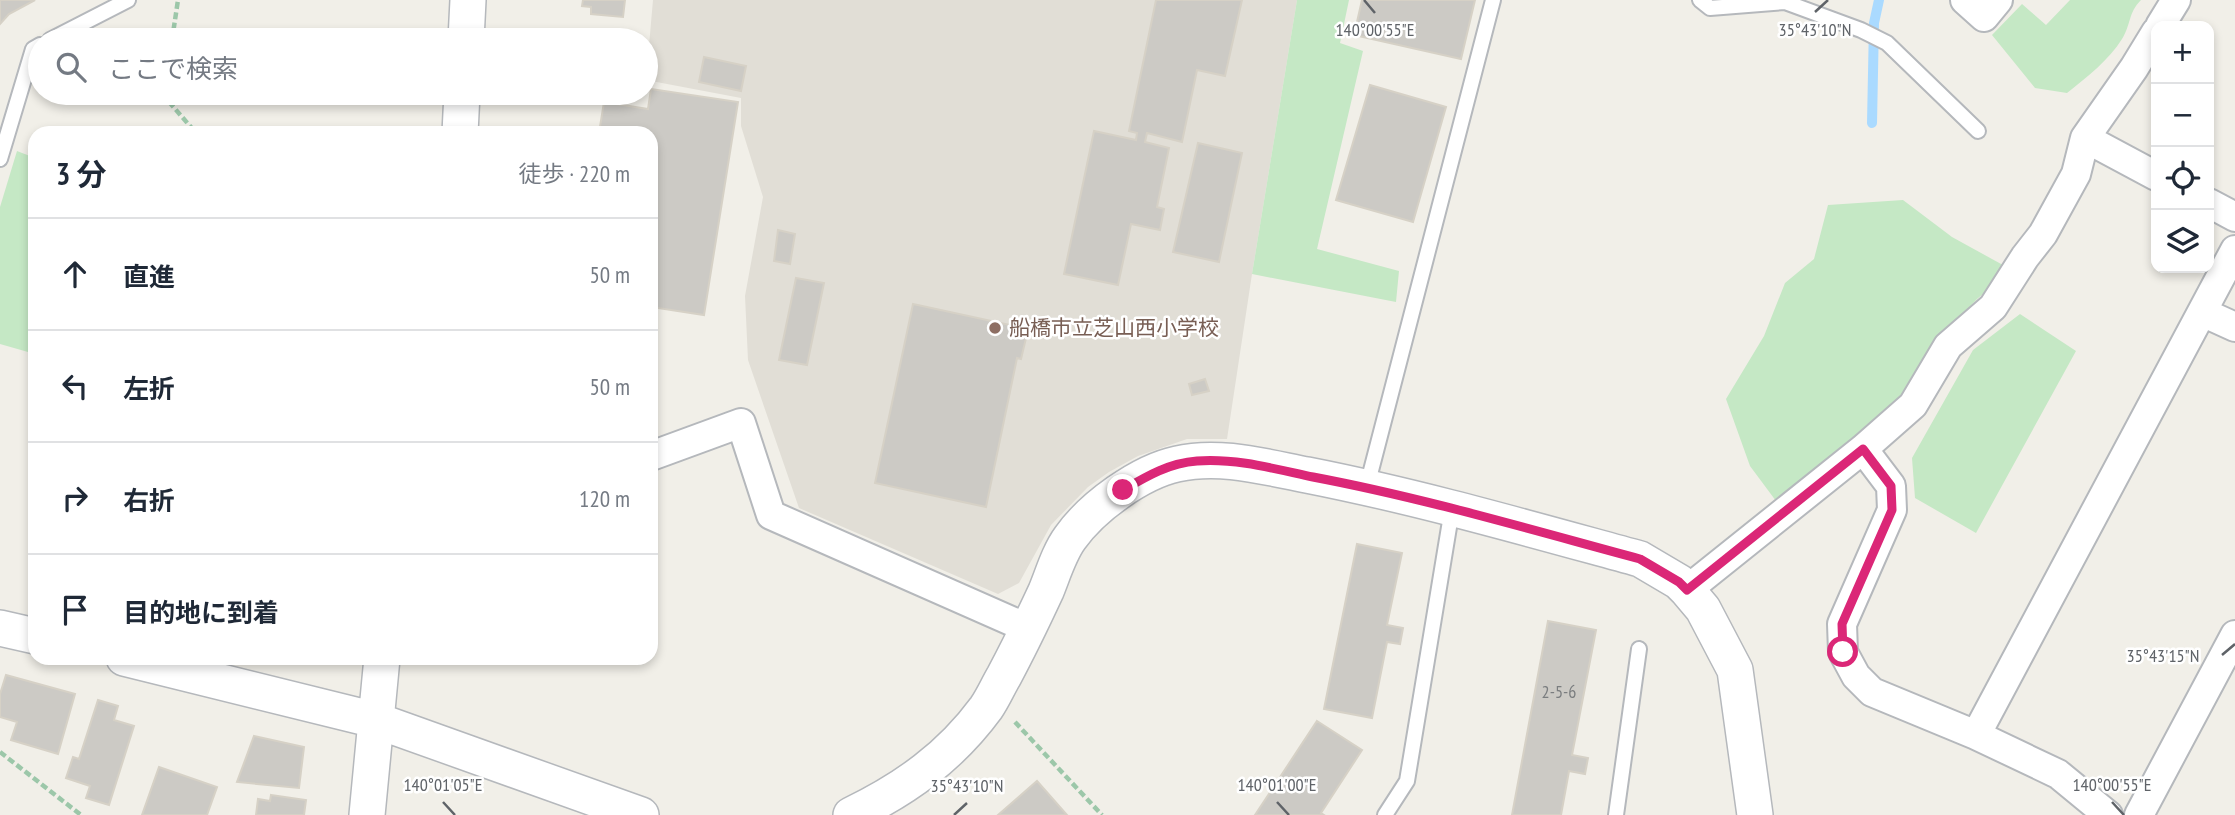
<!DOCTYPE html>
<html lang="ja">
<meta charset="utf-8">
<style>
:root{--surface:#fff;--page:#f2f2f3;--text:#1f2937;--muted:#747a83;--line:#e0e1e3}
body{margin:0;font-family:"PT Sans Narrow","Noto Sans JP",sans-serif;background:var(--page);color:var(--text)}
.controls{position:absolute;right:21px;top:21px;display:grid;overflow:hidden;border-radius:14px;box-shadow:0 4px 10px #0003}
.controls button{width:63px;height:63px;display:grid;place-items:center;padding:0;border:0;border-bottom:2px solid var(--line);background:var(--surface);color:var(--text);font:35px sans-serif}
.stop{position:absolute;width:21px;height:21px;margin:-16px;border:5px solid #db2777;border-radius:50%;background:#fff}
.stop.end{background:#db2777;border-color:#fff;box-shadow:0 2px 7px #0008}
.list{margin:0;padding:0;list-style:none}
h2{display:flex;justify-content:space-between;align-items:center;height:91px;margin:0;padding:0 28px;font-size:30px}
h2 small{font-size:23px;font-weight:400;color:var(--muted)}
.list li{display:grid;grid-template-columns:46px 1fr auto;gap:21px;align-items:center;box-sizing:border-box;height:112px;padding:0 28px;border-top:2px solid var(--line)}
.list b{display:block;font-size:26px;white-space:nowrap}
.list em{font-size:23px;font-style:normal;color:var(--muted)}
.icon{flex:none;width:38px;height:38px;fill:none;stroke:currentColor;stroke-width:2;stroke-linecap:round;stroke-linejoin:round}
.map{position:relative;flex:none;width:2235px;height:815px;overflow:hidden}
.search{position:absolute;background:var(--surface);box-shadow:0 4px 10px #0003;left:28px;top:28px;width:630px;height:77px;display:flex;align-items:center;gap:18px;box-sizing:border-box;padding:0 24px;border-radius:38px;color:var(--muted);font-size:26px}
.panel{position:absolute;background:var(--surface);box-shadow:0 4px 10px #0003;left:28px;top:126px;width:630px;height:539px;border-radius:21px}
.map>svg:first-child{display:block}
</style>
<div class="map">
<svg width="2235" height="815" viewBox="0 0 2235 815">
<rect width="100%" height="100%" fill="#f1efe8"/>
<path fill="#e1ded6" d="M653,0h644l-45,274 -25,165h-40l-49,17 -29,16 -21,15 -37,38 -32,58 -21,11 -199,-86 -51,-148 -3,-64 18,-99 -22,-71v-28l-95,-18z"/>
<path fill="#c5e8c5" d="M1297,0h52l-9,43 23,8 -46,198 82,22 -3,31 -144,-28z
M2070,0h71c-13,13 -10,25 -19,39 -13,21 -35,38 -55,54l-32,-5 -43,-53 30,-31 24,21z
M17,151l18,7v196l-35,-10v-137z
M1903,200l49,37 60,33 -35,29 -35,38 -30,55 -136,109 -26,-35 -24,-67 38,-63 21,-53 29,-24 14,-54z
M2020,314l56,37 -100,182 -61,-35 -3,-40 61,-108z"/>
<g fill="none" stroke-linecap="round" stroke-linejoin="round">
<path stroke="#aadaff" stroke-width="10" d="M1872,123l2,-100 5,-23"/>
</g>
<path fill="#cccac5" stroke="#d6d1c6" stroke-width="2" d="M0,0h35l-26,14 -9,10z
M583,0h42l-2,17 -32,-3v-7l-9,-1z
M1156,0h86l-17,76 -28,-6 -15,72 -35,-9 -2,9 24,6 -12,59 7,2 -4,21 -29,-6 -13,61 -54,-11 30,-143 42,9 1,-7 -8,-2z
M1362,0h113l-14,59 -107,-24z
M704,57l42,9 -5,25 -42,-9z
M1370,85l76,22 -33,115 -77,-22z
M651,89l87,13 -34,213 -53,-8v-174h-52l5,-31 44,7z
M1198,143l44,10 -23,109 -46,-10z
M778,230l17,4 -5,30 -16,-3z
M796,278l28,5 -17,82 -28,-5z
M913,304l106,23 -1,5 9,2 -6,25 -4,-1 -31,149 -111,-24z
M1205,379l4,12 -17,4 -3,-11z
M1357,544l45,9 -15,72 16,3 -3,16 -13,-2 -15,76 -48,-9z
M1548,621l48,9 -24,125 16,3 -3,16 -16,-3 -8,44h-49z
M6,675l69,19 -17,60 -47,-14 6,-18 -17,-5v-23z
M98,700l20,6 -4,14 20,6 -25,79 -23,-7 4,-12 -24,-8 7,-21 6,2z
M1317,721l45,29 -41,63 3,2h-69z
M254,736l50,11 -5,41 -62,-6z
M159,767l58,20 -10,28h-65z
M1037,781l30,34h-69z
M271,795l35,5 -2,15h-48l2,-16 12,2z"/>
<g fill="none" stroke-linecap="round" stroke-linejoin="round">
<g stroke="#b5b8bc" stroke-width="18">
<path id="service" d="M1700,0l10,8 75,-6 76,28 26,13 91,88
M50,40l78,-40
M0,159l33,-110 7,-4
M1367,486l126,-486
M1385,815l22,-34 45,-272
M1616,815l23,-166"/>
</g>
<g stroke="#b5b8bc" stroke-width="32">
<path id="minor" d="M1965,0l19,17 14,-17
M2160,26l16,-26
M2085,138l71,38
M2209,203l26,14
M2202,312l33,15
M1863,449l28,37 1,24 -50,114 1,28 13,24 16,16 104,43 82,39 50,41
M651,456l90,-33 30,92 256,113
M1687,590l176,-141 50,-44 35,-59 45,-39 32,-50 18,-23 33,-60 9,-36 49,-70 22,-36
M1976,735l259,-485
M2139,815l96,-180"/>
</g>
<g stroke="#b5b8bc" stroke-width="38">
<path id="tertiary" d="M466,40l2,-40
M460,133l2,-40
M0,628l35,8
M124,658l251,62 266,95
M367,815l15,-157
M851,815c54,-26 99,-58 135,-107 7,-10 12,-22 18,-32 15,-28 29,-57 42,-85 7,-17 13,-38 24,-53 22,-31 70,-66 107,-74 43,-10 88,3 130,11 112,22 223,54 333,84l39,23 8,8 16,19 32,61 20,145"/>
</g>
<path stroke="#9cc7a9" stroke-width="4.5" stroke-dasharray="7 3.5" stroke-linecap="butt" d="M172,40l6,-40
M155,93l9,3
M164,93v3l32,37
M1015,722l87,93
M0,752l81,63"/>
<use href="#service" stroke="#fff" stroke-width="14"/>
<use href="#minor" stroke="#fff" stroke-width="28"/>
<use href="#tertiary" stroke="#fff" stroke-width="35"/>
</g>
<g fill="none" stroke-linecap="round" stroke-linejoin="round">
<path stroke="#db2777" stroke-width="9" d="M1123,490c24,-14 46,-27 74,-29 39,-3 78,8 116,16 111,21 219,53 327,82l39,23 8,8 176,-141 28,37 1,24 -50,114 1,28"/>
</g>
<path fill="none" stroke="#5f6368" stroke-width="2.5" d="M1364,0l11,13M1815,12l13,-12M2222,655l13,-11M443,802l12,13M1277,802l12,13M2112,802l12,13M954,815l13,-12"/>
<circle fill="#8d6e63" stroke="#fff" stroke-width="2.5" cx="995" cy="328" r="7"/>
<g text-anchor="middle" stroke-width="5" stroke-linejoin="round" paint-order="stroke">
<g font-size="18" fill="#7a7d7f">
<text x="1559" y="698">2-5-6</text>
</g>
<g font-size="21" fill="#785e54" stroke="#fff" text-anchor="start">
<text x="1009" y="335">船橋市立芝山西小学校</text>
</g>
</g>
<g font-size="18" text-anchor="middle" fill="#5f6368" stroke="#fff" stroke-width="5" stroke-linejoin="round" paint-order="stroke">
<text x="1815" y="36">35°43'10"N</text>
<text x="1375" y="36">140°00'55"E</text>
<text x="2163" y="662">35°43'15"N</text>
<text x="443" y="791">140°01'05"E</text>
<text x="1277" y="791">140°01'00"E</text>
<text x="2112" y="791">140°00'55"E</text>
<text x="967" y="792">35°43'10"N</text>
</g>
</svg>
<div class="controls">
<button>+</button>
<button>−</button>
<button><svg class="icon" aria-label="locate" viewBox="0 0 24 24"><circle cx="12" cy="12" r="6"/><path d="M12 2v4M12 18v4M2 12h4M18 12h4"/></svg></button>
<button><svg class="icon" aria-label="layers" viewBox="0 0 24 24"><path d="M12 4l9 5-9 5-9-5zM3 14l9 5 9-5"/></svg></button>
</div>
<div class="stop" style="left:1843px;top:652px"></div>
<div class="stop end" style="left:1123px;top:490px"></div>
<div class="search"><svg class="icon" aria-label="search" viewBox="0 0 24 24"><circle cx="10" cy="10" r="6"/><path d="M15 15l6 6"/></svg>ここで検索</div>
<section class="panel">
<h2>3 分<small>徒歩 · 220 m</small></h2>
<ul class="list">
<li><svg class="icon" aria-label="ahead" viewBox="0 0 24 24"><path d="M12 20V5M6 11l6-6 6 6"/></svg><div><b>直進</b></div><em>50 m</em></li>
<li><svg class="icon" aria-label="left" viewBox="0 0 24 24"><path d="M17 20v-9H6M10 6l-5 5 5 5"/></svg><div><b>左折</b></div><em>50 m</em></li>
<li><svg class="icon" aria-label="right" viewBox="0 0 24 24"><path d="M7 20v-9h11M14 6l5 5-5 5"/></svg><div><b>右折</b></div><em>120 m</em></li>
<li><svg class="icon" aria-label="arrive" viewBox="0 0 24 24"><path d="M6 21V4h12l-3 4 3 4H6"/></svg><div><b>目的地に到着</b></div></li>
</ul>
</section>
</div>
